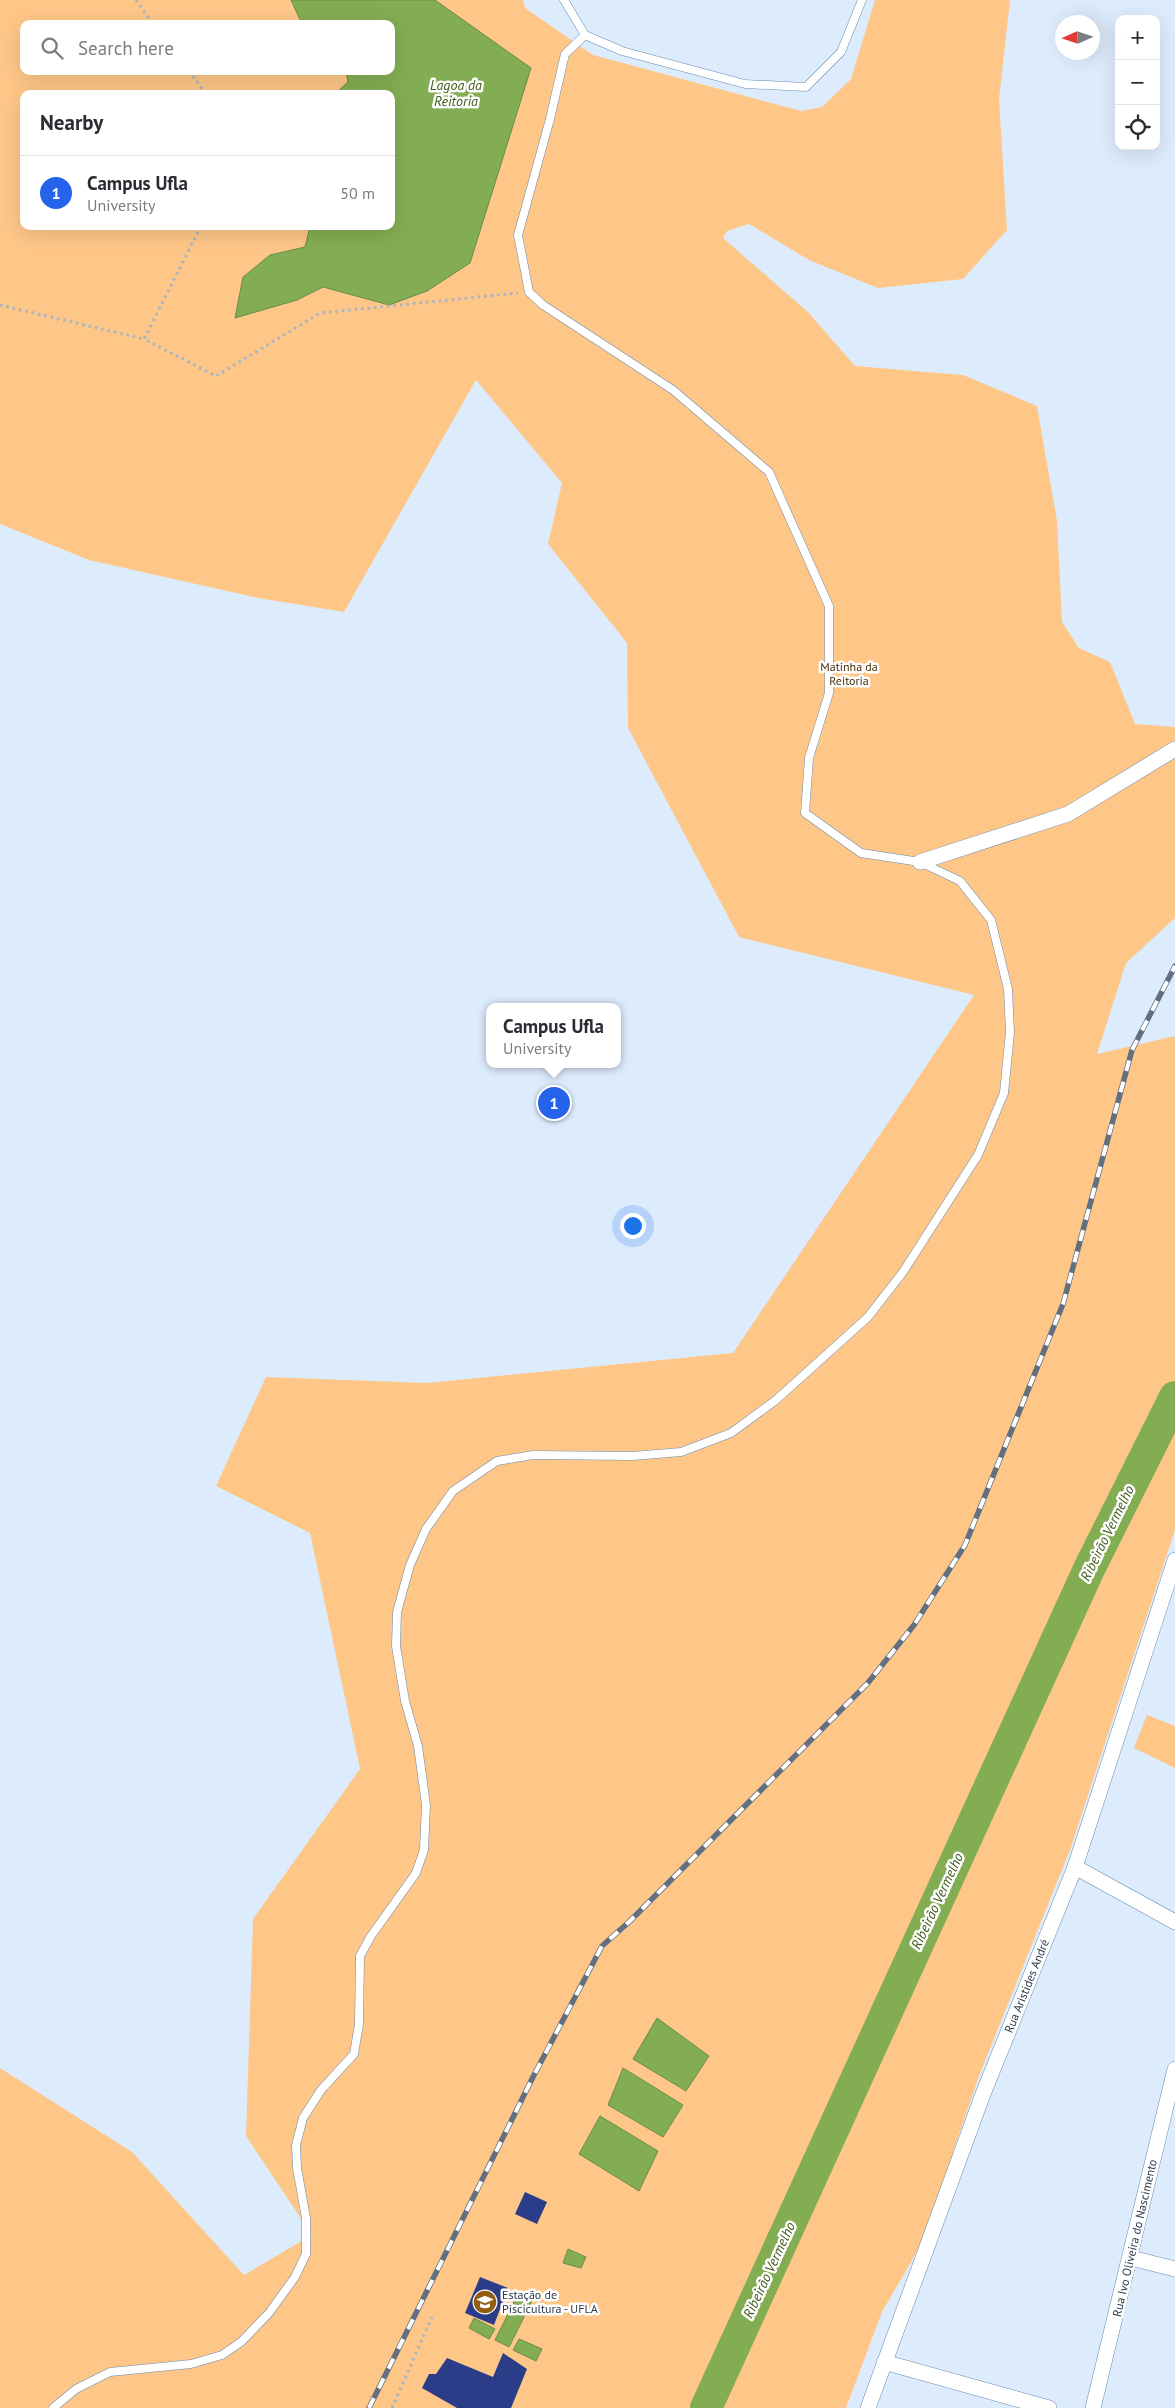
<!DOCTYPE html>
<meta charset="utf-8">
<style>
:root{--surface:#fff;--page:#f7f7f7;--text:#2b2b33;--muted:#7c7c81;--line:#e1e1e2;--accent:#2563eb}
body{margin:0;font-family:"PT Sans",sans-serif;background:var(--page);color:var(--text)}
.controls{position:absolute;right:15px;top:15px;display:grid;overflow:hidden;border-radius:10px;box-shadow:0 5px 20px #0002}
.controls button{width:45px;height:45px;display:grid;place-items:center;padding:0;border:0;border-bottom:1px solid var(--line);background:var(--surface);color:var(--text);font:25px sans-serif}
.compass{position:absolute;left:1055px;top:15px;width:45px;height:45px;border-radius:50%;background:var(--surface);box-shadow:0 5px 20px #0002;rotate:267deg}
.you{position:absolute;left:632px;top:1225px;width:18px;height:18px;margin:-12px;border:4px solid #fff;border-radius:50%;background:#1a73e8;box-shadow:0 0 0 8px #1a73e833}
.badge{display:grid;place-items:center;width:32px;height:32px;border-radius:50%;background:var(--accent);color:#fff;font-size:16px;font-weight:700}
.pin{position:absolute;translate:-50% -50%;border:2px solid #fff;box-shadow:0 1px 5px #0006}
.popup{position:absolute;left:486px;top:1003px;width:135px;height:65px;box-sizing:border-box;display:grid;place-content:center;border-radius:10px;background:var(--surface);filter:drop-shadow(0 1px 4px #0005);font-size:16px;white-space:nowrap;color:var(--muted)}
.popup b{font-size:19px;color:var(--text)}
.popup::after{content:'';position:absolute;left:50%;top:100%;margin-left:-10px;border:10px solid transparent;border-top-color:var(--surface)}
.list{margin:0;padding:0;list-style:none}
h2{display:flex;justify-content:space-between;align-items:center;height:65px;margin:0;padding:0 20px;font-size:21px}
h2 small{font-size:16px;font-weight:400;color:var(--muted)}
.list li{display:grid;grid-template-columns:32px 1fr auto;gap:15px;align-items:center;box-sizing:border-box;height:75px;padding:0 20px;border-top:1px solid var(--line)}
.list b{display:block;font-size:19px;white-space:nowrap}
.list p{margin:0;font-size:16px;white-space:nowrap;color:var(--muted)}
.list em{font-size:16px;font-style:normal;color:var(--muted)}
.icon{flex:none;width:28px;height:28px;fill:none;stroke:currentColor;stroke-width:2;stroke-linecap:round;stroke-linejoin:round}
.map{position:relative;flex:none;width:1175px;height:2408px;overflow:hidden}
.search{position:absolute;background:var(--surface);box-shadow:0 5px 20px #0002;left:20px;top:20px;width:375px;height:55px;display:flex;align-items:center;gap:12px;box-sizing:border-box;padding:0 18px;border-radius:10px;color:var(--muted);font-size:19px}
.panel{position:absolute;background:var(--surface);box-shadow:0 5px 20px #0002;left:20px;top:90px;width:375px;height:140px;border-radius:10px}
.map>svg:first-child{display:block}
</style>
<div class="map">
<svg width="1175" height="2408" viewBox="0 0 1175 2408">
<rect width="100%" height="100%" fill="#ddecfd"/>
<path fill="#fec788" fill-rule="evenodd" d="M0,0h523l2,8 68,47 208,56 21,-4 29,-28 24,-79h135l-11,99 8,131 -44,49 -85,9 -69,-28 -60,-36 -22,7 -4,7 85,74 47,54 108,9 74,31 20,115 5,101 17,26 31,14 25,62 40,3v191l-49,45 -29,91 78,-18v494l-105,320 -91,226 -57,167 -40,69 -36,96h-846v-340l132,84 112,123 68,-40 -66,-99 7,-217 107,-150 -50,-236 -94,-47 50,-109 161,6 306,-30 241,-358 -235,-58 -111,-209 -1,-85 -79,-99 14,-61 -86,-103 -132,232 -86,-14 -169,-38 -89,-36zM24,24h367v47h-367zM24,94h367v132h-367z
M1147,1715l28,11v42l-41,-20z"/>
<path fill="#83ad52" stroke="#698b50" d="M291,0h144l96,68 -61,195 -43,28 -38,14 -66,-18 -26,13 -62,18 8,-41 27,-22 35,-8 5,-21h81v-132h-56l13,-12 -2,-11h45v-47h-89z
M657,2018l52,38 -23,35 -53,-32z
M623,2068l60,37 -20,32 -55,-32z
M600,2116l58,35 -19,40 -60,-37z
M568,2249l18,8 -5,11 -18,-5z
M517,2296l15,5 -23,46 -14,-7z
M474,2318l21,11 -6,10 -20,-11z
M519,2339l23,10 -6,12 -23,-11z"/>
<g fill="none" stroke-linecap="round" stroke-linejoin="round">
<path stroke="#83ad52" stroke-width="32" d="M706,2408l383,-839 86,-172"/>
</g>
<path fill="#2b3c89" d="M525,2192l22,10 -10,22 -22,-10z
M480,2277l28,11 -14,37 -29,-12z
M503,2353l24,16 -16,39h-54l-35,-20 7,-14h7l11,-16 46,19z"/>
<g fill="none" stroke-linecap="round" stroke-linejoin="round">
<g stroke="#688baf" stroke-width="9">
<path id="lane" d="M564,0l21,35
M53,2408l23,-19 34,-17 81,-8 31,-9 19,-13 28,-29 26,-36 11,-23v-36l-9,-50 -1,-23 7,-27 18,-28 33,-36 5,-30 1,-68 11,-20 45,-63 8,-23 2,-45 -8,-59 -13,-45 -9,-55 1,-34 13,-47 16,-36 27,-38 44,-30 36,-6 99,1 49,-4 50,-19 45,-33 92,-83 35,-45 75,-117 26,-62 6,-61 -2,-43 -17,-69 -31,-39 -40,-19 -59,-9 -56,-40 4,-55 20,-65v-87l-60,-134 -96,-82 -130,-85 -14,-13 -11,-57 32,-116 15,-65 20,-19 37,16 123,33 61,3 35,-35 21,-52"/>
</g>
<g stroke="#688baf" stroke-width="16">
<path id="street" d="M920,862l148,-48 107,-65
M1075,1867l100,55
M1131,2258l44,11
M884,2362l165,46
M868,2408l115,-314 92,-227 100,-307
M1093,2408l82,-339"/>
</g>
<path stroke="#a6b5c5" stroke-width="3" stroke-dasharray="2.5 4" stroke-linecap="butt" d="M136,0l17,24
M189,71l17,23
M201,226l-57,113 72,37 104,-63 198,-20
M0,305l144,34
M392,2408l40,-91"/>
<use href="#lane" stroke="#fff" stroke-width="8"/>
<use href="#street" stroke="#fff" stroke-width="15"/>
<g stroke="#617080" stroke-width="5.5">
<path id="rail" d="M369,2408l164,-331 69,-131 28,-25 237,-237 47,-59 51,-80 98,-241 69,-254 43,-84"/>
</g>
<use href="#rail" stroke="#fff" stroke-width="4" stroke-dasharray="11" stroke-linecap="butt"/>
</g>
<defs>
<g id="university-disc" transform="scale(1.25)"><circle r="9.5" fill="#915d10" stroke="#fff"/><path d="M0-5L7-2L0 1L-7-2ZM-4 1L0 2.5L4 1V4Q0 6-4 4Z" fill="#fff"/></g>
</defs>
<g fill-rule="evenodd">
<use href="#university-disc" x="485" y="2302"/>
</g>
<g text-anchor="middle" stroke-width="5" stroke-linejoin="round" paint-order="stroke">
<g font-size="12" fill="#482d07" stroke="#fff">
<text x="849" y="671">Matinha da<tspan x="849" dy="14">Reitoria</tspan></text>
</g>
<g font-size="12" fill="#2c3b4a" stroke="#fff">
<text transform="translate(1027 1986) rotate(-68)" y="4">Rua Aristides André</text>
<text transform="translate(1135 2238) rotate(-77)" y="4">Rua Ivo Oliveira do Nascimento</text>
</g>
<g font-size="12" fill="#2c3b4a" stroke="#fff" text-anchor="start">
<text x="502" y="2299">Estação de<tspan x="502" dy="14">Piscicultura - UFLA</tspan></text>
</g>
<g font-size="14" font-style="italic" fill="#405c1d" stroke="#fff">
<text x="456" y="90">Lagoa da<tspan x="456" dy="16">Reitoria</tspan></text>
<text transform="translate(1107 1533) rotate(-64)" y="5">Ribeirão Vermelho</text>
<text transform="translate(937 1901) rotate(-65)" y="5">Ribeirão Vermelho</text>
<text transform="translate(769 2270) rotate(-65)" y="5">Ribeirão Vermelho</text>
</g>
</g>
</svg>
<div class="controls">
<button>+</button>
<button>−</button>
<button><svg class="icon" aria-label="locate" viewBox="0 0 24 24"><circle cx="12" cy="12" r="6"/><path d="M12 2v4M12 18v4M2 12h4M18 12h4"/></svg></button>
</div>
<svg class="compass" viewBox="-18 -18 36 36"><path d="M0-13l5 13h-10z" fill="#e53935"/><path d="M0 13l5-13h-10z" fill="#7c7c81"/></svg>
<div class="you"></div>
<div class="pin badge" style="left:554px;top:1103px">1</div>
<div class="popup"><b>Campus Ufla</b>University</div>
<div class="search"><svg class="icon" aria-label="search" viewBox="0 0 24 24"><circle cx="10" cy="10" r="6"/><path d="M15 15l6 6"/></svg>Search here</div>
<section class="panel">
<h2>Nearby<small></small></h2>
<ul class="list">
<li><span class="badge">1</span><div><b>Campus Ufla</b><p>University</p></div><em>50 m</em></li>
</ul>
</section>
</div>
